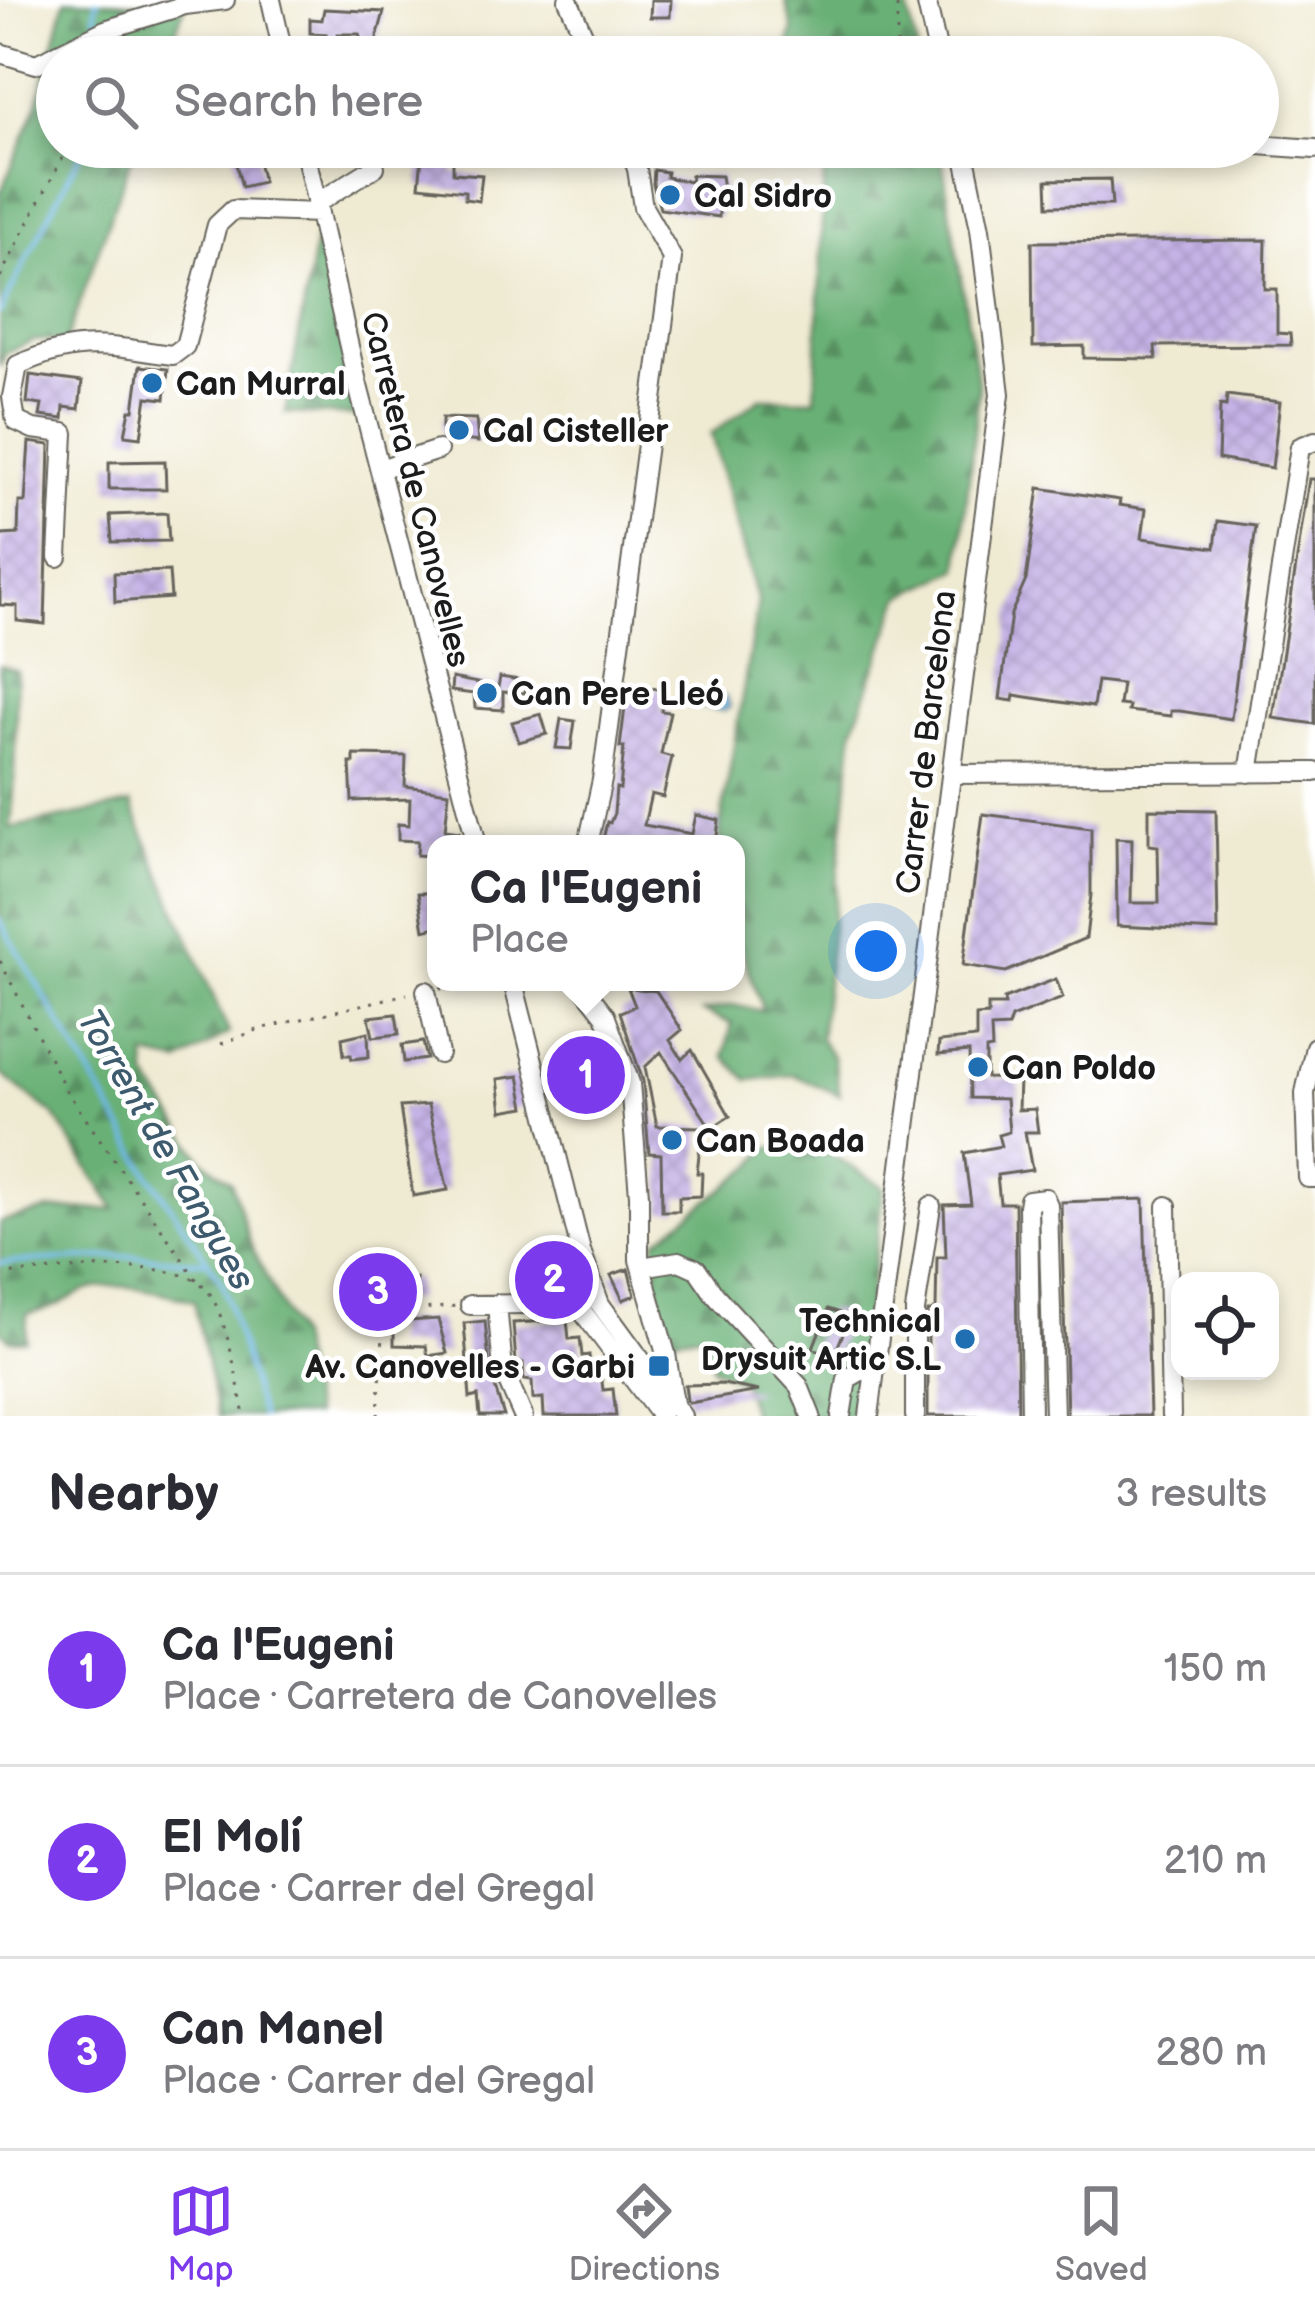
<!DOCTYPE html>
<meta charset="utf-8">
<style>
:root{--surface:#fff;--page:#f7f7f7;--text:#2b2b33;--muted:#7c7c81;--line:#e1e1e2;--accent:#7c3aed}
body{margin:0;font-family:"Balsamiq Sans",sans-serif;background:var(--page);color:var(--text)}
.controls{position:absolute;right:36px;bottom:36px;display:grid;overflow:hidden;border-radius:24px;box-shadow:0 6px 18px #0003}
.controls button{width:108px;height:108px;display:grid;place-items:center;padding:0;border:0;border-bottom:3px solid var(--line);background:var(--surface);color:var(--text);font:60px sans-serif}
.you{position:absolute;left:876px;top:951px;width:42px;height:42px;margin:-30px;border:9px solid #fff;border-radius:50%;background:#1a73e8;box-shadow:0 0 0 18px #1a73e833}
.badge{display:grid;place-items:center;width:78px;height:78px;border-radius:50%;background:var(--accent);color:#fff;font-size:39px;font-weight:700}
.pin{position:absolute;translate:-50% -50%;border:6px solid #fff;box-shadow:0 3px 12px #0006}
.popup{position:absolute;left:427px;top:835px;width:318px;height:156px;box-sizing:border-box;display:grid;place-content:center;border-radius:24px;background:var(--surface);filter:drop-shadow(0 3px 9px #0005);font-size:39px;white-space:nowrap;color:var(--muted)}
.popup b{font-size:45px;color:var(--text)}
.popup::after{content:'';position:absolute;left:50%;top:100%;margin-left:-24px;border:24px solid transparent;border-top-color:var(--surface)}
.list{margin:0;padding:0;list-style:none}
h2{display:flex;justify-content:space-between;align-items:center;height:156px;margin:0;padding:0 48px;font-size:51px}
h2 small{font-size:39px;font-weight:400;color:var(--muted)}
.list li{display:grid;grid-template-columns:78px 1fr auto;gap:36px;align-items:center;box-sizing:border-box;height:192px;padding:0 48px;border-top:3px solid var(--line)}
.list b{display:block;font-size:45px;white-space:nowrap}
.list p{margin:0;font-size:39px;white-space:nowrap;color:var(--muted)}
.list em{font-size:39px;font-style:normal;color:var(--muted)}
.icon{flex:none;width:66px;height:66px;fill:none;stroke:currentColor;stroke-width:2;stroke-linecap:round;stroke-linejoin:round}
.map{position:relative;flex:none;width:1315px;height:1416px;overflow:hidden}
.search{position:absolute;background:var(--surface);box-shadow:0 6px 18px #0003;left:36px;right:36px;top:36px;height:132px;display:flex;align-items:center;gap:30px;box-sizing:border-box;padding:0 42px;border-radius:66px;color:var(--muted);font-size:45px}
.sheet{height:732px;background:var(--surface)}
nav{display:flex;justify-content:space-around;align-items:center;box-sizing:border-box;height:168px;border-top:3px solid var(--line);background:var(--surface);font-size:33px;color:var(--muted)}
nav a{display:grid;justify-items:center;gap:6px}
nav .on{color:var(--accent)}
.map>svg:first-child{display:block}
</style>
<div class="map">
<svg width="1315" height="1416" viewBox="0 0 1315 1416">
<defs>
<pattern id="forest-firs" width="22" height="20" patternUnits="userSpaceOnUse" patternTransform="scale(3)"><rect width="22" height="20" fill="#69b076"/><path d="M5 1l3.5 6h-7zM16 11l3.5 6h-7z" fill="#568e60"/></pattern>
<pattern id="water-rules" width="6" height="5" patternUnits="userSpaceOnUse" patternTransform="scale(3)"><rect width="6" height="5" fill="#71b9e9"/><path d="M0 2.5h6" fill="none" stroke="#619ec7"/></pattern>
<pattern id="building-cross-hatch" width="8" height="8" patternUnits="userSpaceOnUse" patternTransform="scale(3)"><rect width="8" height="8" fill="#c5b2e6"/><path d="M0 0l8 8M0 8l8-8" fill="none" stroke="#a998c5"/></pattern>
</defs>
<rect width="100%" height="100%" fill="#fff"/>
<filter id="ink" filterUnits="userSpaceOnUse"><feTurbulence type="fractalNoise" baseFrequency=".00833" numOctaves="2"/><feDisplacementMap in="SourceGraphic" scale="24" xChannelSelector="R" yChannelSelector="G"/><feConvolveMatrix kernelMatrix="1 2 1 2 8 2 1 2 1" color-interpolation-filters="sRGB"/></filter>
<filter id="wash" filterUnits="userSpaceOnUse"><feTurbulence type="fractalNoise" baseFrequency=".004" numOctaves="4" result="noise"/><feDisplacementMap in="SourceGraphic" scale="48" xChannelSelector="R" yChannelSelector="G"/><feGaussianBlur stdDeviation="2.7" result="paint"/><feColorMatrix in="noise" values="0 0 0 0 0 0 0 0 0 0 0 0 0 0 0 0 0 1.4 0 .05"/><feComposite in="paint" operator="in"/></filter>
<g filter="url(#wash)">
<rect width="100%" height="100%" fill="#efead2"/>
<path fill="url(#forest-firs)" stroke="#426649" stroke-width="3" d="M65,0l120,5 -18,52h-110v90h78l-69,195 -31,-2 -30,13 -5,14v-173l38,-91z
M785,0h121l13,57h-134l8,-27z
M825,147h115l39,242 -20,180 -58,28 -47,131 -34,311 13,17 7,39 -46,-20 -46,5 -24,-24 8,-32 -29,-12 30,-7 30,6 -27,-78v-89h-15l-1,-16 38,-226 -47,-168 49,-36 55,1z
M316,236l44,180 -75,-3z
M0,665l17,6c-2,52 1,105 -7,157l121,-24 98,229 -49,30 -34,-7 1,21 55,82 29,23 21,66 45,90 17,78h-96l-24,-115c-31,-8 -83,-24 -114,-8 -24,12 -23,15 -53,21l-1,26h-16l-10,-10v-108l50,-12 65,-1 -61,-94 -54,-42z
M768,1147l62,7 54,33 -30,229h-102l-9,-34 -30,-14 -11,-35 -33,6 -11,-44 -2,-54 97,-75z"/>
<path fill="url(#water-rules)" stroke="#466a82" stroke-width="3" d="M691,693l35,4 4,10 -6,4 -36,-6z"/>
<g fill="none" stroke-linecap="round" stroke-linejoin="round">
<path stroke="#71b9e9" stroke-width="4.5" d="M97,0l-2,15 5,14
M104,40l1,17
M0,312l84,-165
M0,921l149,253 74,110 38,132
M0,1263l131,-7 77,6"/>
</g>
<g id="blocks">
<path fill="url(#building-cross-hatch)" d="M651,0h20l-1,17h-20z
M324,9l60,3 -12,45h-12v-23h-22l-3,23h-12l3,-23 -16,-1v-14l12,1z
M243,147l2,9 11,-3 7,29 -21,5 -10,-38z
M423,147h30v26l29,2 -3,26 -14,-2v-8l-46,-5z
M654,170l13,2 -1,5 24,5 1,-7 30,1 4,24h-6v17l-59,-8 -7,-25z
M1110,179l2,26 -64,1 -1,-26z
M1266,240l-1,49h12v44l13,1 1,11 -136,1 1,13 -72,-1v-12l-51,1 -1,-105z
M140,366l28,3 -3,30 -18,-2 -6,40 -16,-2 5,-25h4z
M30,375l52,7 -3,27 -15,-2 -1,12 -23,-3 2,-11 -15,-2z
M1227,395l53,7 -8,66 -54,-9 2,-54 6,1z
M442,418l34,1 2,23 -36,-5z
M29,442l21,3 -5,179 -28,-3v-15l-17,-1v-65l2,-5 16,-1 1,-32h6z
M165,461l1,28h-57v-27z
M1309,479h6v245l-42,-6z
M1039,488l81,12 -1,5 27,4 -4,29 73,10 3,-27 38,5 -25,193 -51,-8h-9v5l-43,-5 1,-5 -10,-1 3,-21 -25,-3 -4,26 -79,-12 -1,6 -13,-2 11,-85 15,-34z
M167,513l2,28 -57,1 -2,-27z
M169,571l2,27 -56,4 -1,-29z
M500,677l26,4 -1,12 -22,-1v18l-28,-2 -1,-14 -23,-3 1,-13 46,9z
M628,684l36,6 -3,21 9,1 -9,42 11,3 -9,40 -12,-3 -7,31 48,9 4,-19 23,5 -3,24h-114l5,-22 3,1 4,-10 2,-25 4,1 4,-42h-4z
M541,714l6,20 -28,8 -7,-20z
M561,719l14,2 -4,28 -15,-1z
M354,755l52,1 -1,30 44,6 -4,38 14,2 -2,12h-25l-1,12 -14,-1 1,-14 -20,-1v-16l11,1 1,-26 -58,2 -2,-38h4z
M1149,809l67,1 2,121 -101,-5 -1,-88 16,1 -1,64h28l-1,-57 -9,-1z
M983,814l108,14v67l-5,43 -80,34 -43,-7z
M418,893h11l2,10 5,-1v25l-12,3z
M1056,979l7,19 -52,20 -3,9 -17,1 1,21 -6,1v28l33,1 -1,31 17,-1 3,23h-13l7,38 -35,5 3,28h15l3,213h-90v-104l8,-3 1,-52h9l-2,-52 27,-1 -7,-51 37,-7 -3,-11 11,-3 -3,-33 -36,-1 -1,-46 -31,3 1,-13 37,-4v-22l12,-1v-10h17l-1,-6z
M628,988l28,3 26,39 -12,10 12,19 10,-9 38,66 -19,12 -50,-76 -16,15 12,59 45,1 -5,46h5l-1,23 -22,1v14h-17l-1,-57 -12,-1 -6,-72 -23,-69 15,-6z
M396,1014l3,20 -26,3 -4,-20z
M368,1032l1,25 -17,2 -1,-4h-7l-2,-17z
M423,1042l4,17 -23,3 -2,-17z
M608,1062l8,23 -50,8 -1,-8h-10l-1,-14z
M519,1076l6,31 -23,4 -4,-32z
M428,1105l20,85 -35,6 -13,-89z
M1144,1199l6,217h-83l-6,-214z
M571,1263l9,27h-50l-2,-26z
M628,1269l7,26 -12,5 -12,-25z
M416,1279l1,20 -76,6 -2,-20z
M828,1309l22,7 -16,40 -21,-8z
M438,1319l9,34 -19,3 -2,-10 -32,-1v-23z
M567,1320l2,19 11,-1 2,18 7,-1 2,19 10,-1 2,17 10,-1 3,27h-72l-1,-18 -10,1 -1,-18 -8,-1 -1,-17h-7l-3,-40z
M485,1321l5,51 14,44h-24l-2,-20 -8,2 -6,-75z
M723,1384l36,7 -70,12 -2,-3 -2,-15z"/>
</g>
</g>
<g filter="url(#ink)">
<use href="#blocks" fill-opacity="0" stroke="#66645c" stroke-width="3"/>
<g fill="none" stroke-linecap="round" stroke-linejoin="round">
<g stroke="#66645c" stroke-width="22">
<path id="minor" d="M183,0l2,5 40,-5
M271,0l13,57
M568,0l25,57
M926,0l13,57
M0,53l36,11 69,-34 80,-25
M1258,145l57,4
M304,147l53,235 120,462
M317,203l58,-36
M380,469l58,-19
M58,557l6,-124 -31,-4 -17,-8 -4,-24 6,-32c62,-29 91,-18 155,-10l12,-9 32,-121 16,-15 86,3
M1249,773l51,-326 15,-6
M951,774l364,-2
M588,844l14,-64 70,-522 -29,-51 -6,-38 -8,-22
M513,982l68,269 19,53 82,112
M579,982l26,33 25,68 9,112v65l27,94 8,49
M426,991l13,63
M1315,1047l-10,46 3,85h7
M1167,1206l4,210
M641,1267l38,-6 18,8 18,26 84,91 12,30
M576,1303l85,113
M497,1304l6,66 20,46
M470,1305l114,-2
M841,1416l6,-37 29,-17
M869,1416l131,-1022 -20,-165 -17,-82
M915,1416v-105l16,-105
M1031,1416l-3,-210 1,-6 16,-2 3,7 6,211"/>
</g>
<path stroke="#66645c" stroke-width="3" stroke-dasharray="3 9" stroke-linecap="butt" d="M897,57v-57
M0,277l68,-130
M0,961l66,129 132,192
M440,989l52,-7
M221,1044l39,-15 147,-35
M0,1274c44,-2 182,-21 208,17 19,26 30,93 36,125
M378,1416l6,-97 6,-7 66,-6"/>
<use href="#minor" stroke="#fff" stroke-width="18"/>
</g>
</g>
<g fill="#1f6fb2" stroke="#fff" stroke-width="4.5">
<circle cx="670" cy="195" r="12"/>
<circle cx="152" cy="383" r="12"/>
<circle cx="459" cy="430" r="12"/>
<circle cx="487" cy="693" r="12"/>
<circle cx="978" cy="1067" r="12"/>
<circle cx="672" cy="1140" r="12"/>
<circle cx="965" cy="1339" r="12"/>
<rect x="647" y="1354" width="24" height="24" rx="6"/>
</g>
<g text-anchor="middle" stroke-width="9" stroke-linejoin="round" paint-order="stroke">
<g font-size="33" font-weight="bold" fill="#1c1c1c" stroke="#fff" text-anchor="start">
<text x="694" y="207">Cal Sidro</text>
<text x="176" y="395">Can Murral</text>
<text x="483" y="442">Cal Cisteller</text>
<text x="511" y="705">Can Pere Lleó</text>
<text x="1002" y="1079">Can Poldo</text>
<text x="696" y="1152">Can Boada</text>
<text x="941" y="1332" text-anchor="end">Technical<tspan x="941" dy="38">Drysuit Artic S.L</tspan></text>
<text x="635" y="1378" text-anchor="end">Av. Canovelles - Garbi</text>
</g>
<g font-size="33" fill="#1c1c1c" stroke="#fff">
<text transform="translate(417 489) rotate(76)" y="12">Carretera de Canovelles</text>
<text transform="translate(925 742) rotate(-83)" y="12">Carrer de Barcelona</text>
</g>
<g font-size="36" font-style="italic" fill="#3e5b6e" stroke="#fff">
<text transform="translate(167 1149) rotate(60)" y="13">Torrent de Fangues</text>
</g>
</g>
</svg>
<div class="controls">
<button><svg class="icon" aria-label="locate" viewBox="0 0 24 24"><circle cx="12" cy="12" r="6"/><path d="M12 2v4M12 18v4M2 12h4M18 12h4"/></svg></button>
</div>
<div class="you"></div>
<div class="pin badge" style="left:586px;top:1075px">1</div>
<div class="popup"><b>Ca l'Eugeni</b>Place</div>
<div class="pin badge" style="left:554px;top:1280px">2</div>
<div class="pin badge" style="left:378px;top:1292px">3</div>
<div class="search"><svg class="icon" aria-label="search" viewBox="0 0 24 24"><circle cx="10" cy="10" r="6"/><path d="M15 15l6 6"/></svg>Search here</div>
</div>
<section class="sheet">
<h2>Nearby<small>3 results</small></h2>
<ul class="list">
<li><span class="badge">1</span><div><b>Ca l'Eugeni</b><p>Place · Carretera de Canovelles</p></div><em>150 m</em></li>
<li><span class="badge">2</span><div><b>El Molí</b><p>Place · Carrer del Gregal</p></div><em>210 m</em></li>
<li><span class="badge">3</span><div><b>Can Manel</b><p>Place · Carrer del Gregal</p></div><em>280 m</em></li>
</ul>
</section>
<nav>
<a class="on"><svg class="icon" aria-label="map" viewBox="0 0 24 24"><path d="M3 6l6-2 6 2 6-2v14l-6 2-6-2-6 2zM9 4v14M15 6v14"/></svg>Map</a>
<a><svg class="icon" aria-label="directions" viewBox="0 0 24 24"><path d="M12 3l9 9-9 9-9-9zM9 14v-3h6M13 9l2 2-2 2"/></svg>Directions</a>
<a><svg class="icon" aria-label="saved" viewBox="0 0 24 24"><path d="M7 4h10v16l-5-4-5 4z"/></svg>Saved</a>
</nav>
